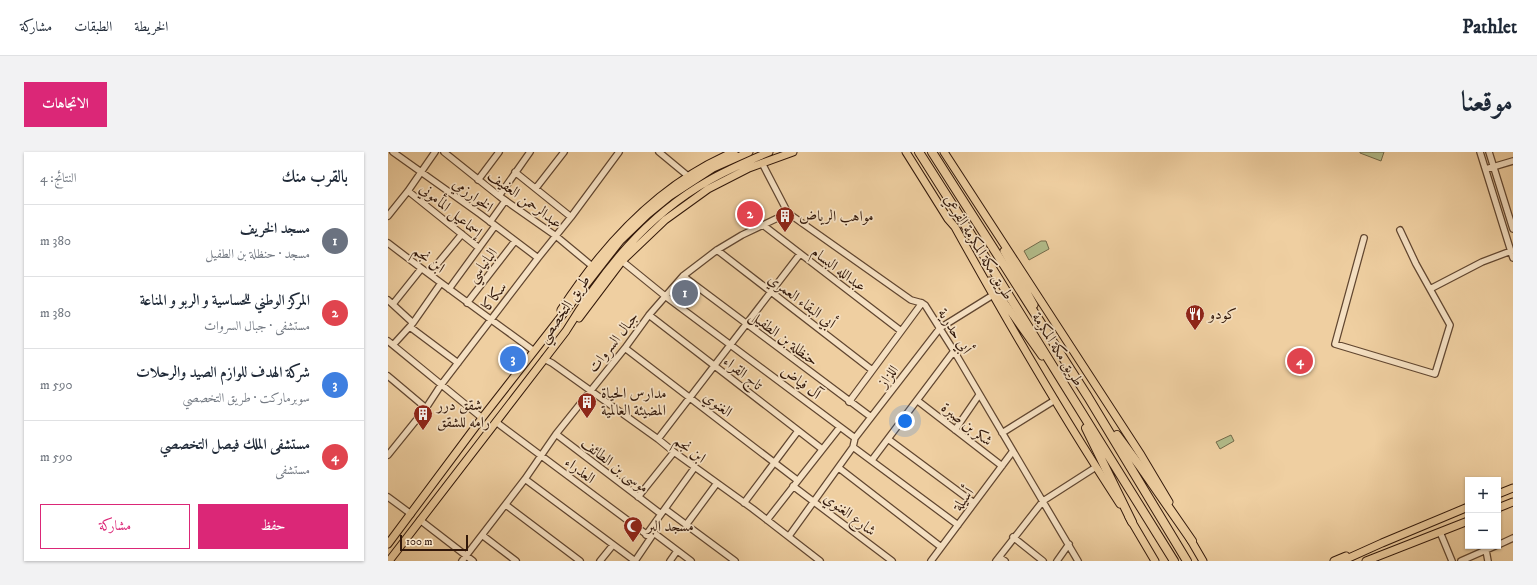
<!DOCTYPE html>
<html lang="ar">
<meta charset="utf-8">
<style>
:root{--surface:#fff;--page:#f2f2f3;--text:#1f2937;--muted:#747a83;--line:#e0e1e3;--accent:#db2777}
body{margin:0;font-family:"IM FELL DW Pica",Amiri,serif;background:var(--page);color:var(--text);direction:rtl}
.controls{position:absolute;right:12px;bottom:12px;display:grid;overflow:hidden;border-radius:0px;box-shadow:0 1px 3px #0004}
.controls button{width:36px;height:36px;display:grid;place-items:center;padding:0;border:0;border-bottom:1px solid var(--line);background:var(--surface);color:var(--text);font:20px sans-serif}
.scale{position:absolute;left:12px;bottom:10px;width:68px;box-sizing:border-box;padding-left:4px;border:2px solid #32180a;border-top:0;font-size:11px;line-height:14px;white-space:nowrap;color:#32180a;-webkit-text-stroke:3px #f5e0c2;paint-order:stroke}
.you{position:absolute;left:517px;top:269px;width:14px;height:14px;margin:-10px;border:3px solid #fff;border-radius:50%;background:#1a73e8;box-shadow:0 0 0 6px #1a73e833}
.badge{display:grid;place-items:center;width:26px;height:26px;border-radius:50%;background:var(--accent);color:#fff;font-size:13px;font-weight:700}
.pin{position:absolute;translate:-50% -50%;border:2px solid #fff;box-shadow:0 1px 4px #0006}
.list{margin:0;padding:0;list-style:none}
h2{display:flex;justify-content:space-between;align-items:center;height:52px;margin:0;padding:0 16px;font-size:17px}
h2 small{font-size:13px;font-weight:400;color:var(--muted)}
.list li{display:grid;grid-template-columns:26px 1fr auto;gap:12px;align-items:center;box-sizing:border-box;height:72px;padding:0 16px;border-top:1px solid var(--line)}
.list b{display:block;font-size:15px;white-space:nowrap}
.list p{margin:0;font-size:13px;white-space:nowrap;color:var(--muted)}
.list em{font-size:13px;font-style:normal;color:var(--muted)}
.actions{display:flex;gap:8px;padding:12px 16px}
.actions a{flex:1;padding:9px 0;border:1px solid var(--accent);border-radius:0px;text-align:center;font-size:14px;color:var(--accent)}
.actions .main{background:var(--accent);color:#fff}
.map{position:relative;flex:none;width:1125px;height:409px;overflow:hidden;direction:ltr;border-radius:0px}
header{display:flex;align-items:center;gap:24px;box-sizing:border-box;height:56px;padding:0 20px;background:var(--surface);border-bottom:1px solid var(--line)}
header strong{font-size:19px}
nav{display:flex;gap:22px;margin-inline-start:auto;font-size:14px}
.intro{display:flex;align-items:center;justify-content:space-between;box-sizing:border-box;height:96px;padding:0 24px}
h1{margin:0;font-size:28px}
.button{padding:10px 18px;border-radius:0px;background:var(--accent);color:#fff;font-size:14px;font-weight:700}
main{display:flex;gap:24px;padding:0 24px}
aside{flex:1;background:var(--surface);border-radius:0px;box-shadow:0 1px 3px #0004}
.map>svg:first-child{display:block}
</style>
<header>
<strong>Pathlet</strong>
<nav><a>الخريطة</a><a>الطبقات</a><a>مشاركة</a></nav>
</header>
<div class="intro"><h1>موقعنا</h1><a class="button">الاتجاهات</a></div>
<main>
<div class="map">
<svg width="1125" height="409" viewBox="0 0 1125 409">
<rect width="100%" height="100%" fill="#efcfa1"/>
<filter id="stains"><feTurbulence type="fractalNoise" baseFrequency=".005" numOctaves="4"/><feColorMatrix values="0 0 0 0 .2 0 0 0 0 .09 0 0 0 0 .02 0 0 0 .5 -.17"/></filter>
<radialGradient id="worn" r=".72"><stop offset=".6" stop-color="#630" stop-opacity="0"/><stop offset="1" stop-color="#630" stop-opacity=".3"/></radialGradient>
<path fill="#b2bc8a" stroke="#726a4a" d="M972,0h24l-3,9 -21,-8z
M653,89h5l3,8 -20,11 -5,-9z
M843,283l3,6 -14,8 -4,-7z"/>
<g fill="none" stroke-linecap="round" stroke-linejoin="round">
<g stroke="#614630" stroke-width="8">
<path id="minor" d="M5,0l87,62 58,44
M56,0l55,44 57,40 36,30
M271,0l29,24
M1092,0l33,106
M1101,0l24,77
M374,11l26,50 123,87 11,3 3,2 29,46 124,210
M1098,17l27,-8
M127,20l56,45
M90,28l21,-28
M148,36l28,-36
M20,39l71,57
M0,64l20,-25 27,-39
M102,70l15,-21 -6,-5 31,-44
M375,73l138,106
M976,86l-29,106 100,30 15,-49 -34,-61 -16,-34
M0,91c48,37 97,72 146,108
M329,98l155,120
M234,109l43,35 190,142 -2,9 -64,89
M41,122l33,-40
M295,124l188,141
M61,137l46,-63
M1042,137l52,-27 29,-11
M0,148l25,23
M79,151l48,-62
M5,152l28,-35
M261,163l173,134
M22,175l48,36
M0,189l94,77
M5,193l20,-22 28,-40
M237,196l172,132
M156,207l8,4 106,76 16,13 79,57 67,52
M0,224l38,32
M530,249l84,65
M461,250l73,-99
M108,270l154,115
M567,278l24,-35
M614,281l53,-33
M168,282l105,80
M467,286l85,-110 53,-33
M270,287l142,-185
M500,287l86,64
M465,295l105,78
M0,303l38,-47 15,-23 97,-127 33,-41 48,-65
M484,308l82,-109
M451,316l102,79
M137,327l110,82
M405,334l99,75
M0,345l23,17
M250,345l36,-45
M356,351l54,-72
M118,353l74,56
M277,357l70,52
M32,368l53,41
M379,368l73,-93
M298,373l31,-42
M1052,380l12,29
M94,383l34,26
M258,383l49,-68
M625,385l30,24
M1110,393l15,-7
M1098,398l2,11
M611,405l6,4
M74,409l63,-82 31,-45 69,-86 24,-33 34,-39 34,-26 25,-15 46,-22
M212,409l13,-16
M247,409l19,-28 37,28
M282,409l7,-10
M543,409l82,-110
M608,409l47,-60 53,-34
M669,409l12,-17
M1073,409l34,-15"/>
</g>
<g stroke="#32180a" stroke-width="9">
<path id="major" d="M518,0l42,67 7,8c52,94 106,187 165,277
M556,0l197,303 28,47
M616,99l30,54
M601,129l53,75
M173,158c43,-66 99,-127 173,-158
M191,166l43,-57 43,-41 43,-31 41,-21 44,-16
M1110,342l15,-6
M1110,356l15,-6
M741,365l26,44
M801,385l14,24
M0,392l94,-126 138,-177 28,-27 22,-18 43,-28 36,-16
M1,409l177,-230c37,-60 80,-115 142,-150 19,-11 40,-20 61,-29
M946,409l12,-5
M954,409l40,-18 86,-36
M978,409l102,-40"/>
</g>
<g stroke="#32180a" stroke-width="10">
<path id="highway" d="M531,0l33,52 222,357
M544,0l156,245 99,164
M698,276l46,94
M729,283l25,34 50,72"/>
</g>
<use href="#minor" stroke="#f5e0c2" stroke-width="5.5"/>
<use href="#major" stroke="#efcfa1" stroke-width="7"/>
<use href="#highway" stroke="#efcfa1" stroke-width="8"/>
</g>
<defs>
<g id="building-pin" transform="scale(1)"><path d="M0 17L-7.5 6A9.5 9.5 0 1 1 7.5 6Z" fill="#8f2418" stroke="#f5e0c2"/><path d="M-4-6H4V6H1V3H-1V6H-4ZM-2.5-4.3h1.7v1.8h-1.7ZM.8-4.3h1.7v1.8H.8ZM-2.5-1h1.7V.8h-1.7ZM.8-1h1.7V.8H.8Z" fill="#fff"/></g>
<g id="restaurant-pin" transform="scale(1)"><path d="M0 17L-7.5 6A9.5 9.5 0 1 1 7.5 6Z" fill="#8f2418" stroke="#f5e0c2"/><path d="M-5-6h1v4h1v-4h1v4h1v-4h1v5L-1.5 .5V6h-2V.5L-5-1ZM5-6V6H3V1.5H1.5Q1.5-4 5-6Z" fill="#fff"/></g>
<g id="mosque-pin" transform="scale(1)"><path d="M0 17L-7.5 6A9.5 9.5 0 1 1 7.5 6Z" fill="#8f2418" stroke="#f5e0c2"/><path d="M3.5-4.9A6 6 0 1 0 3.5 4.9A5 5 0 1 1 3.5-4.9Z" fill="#fff"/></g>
</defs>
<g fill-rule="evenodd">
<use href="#building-pin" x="397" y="64"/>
<use href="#restaurant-pin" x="807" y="162"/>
<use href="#building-pin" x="199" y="250"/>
<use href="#building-pin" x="35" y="262"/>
<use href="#mosque-pin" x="245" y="374"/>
</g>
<g text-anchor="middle" stroke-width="3.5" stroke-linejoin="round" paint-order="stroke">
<g font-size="15" fill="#32180a" stroke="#f5e0c2">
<text transform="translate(85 43) rotate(36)" y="5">الخوارزمي</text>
<text transform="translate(137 47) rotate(36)" y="5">عبدالرحمن العفيف</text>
<text transform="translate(63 58) rotate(39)" y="5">إسماعيل المأموني</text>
<text transform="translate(591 95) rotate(59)" y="5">طريق مكة المكرمة الفرعي</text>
<text transform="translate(41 107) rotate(37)" y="5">ابن نجم</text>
<text transform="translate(94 113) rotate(-52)" y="5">البانياسي</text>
<text transform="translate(451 117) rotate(37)" y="5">عبدالله البسام</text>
<text transform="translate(106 144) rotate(-53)" y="5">سكاكا</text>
<text transform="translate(414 149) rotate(37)" y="5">أبي البقاء العمري</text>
<text transform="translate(176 157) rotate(-55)" y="5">طريق التخصصي</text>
<text transform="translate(567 179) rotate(58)" y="5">أبي حدرية</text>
<text transform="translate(396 186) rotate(37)" y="5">حنظلة بن الطفيل</text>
<text transform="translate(225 190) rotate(-52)" y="5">جبال السروات</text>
<text transform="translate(670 197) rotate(58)" y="5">طريق مكة المكرمة</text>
<text transform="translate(355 221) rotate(38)" y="5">تاج القراء</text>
<text transform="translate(500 224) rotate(-52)" y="5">اللزاز</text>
<text transform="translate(413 230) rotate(37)" y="5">آل فياض</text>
<text transform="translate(330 252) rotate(37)" y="5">الغنوي</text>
<text transform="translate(579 272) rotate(38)" y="5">شكر بن صبرة</text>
<text transform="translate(302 297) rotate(37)" y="5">ابن نجم</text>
<text transform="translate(227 313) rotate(37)" y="5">موسى بن الطائف</text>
<text transform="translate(192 318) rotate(37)" y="5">العذراء</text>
<text transform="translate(575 347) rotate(-53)" y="5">أسيلة</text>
<text transform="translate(462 362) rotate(37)" y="5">شارع الغنوي</text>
</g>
<g font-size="15" fill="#32180a" stroke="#f5e0c2" text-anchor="start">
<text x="411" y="69">مواهب الرياض</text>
<text x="821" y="167">كودو</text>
<text x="213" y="246">مدارس الحياة<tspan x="213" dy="17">المضيئة العالمية</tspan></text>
<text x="49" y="258">شقق درر<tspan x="49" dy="17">رامه للشقق</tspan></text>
<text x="259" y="379">مسجد البر</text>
</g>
</g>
<rect width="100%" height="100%" filter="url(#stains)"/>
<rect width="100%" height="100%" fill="url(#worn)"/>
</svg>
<div class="controls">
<button>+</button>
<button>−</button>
</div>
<div class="scale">100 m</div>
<div class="you"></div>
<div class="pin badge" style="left:297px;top:141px;background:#6b7280">1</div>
<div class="pin badge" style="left:362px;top:62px;background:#e0444e">2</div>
<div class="pin badge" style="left:125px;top:207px;background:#3f7fe0">3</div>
<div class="pin badge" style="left:912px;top:209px;background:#e0444e">4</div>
</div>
<aside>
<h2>بالقرب منك<small>النتائج: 4</small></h2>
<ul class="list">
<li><span class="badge" style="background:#6b7280">1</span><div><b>مسجد الخريف</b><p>مسجد · حنظلة بن الطفيل</p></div><em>380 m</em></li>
<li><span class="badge" style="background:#e0444e">2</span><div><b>المركز الوطني للحساسية و الربو و المناعة</b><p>مستشفى · جبال السروات</p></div><em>380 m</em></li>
<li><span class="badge" style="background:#3f7fe0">3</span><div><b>شركة الهدف للوازم الصيد والرحلات</b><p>سوبرماركت · طريق التخصصي</p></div><em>590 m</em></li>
<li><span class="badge" style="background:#e0444e">4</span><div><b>مستشفى الملك فيصل التخصصي</b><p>مستشفى</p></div><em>590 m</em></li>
</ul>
<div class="actions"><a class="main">حفظ</a><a>مشاركة</a></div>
</aside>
</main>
